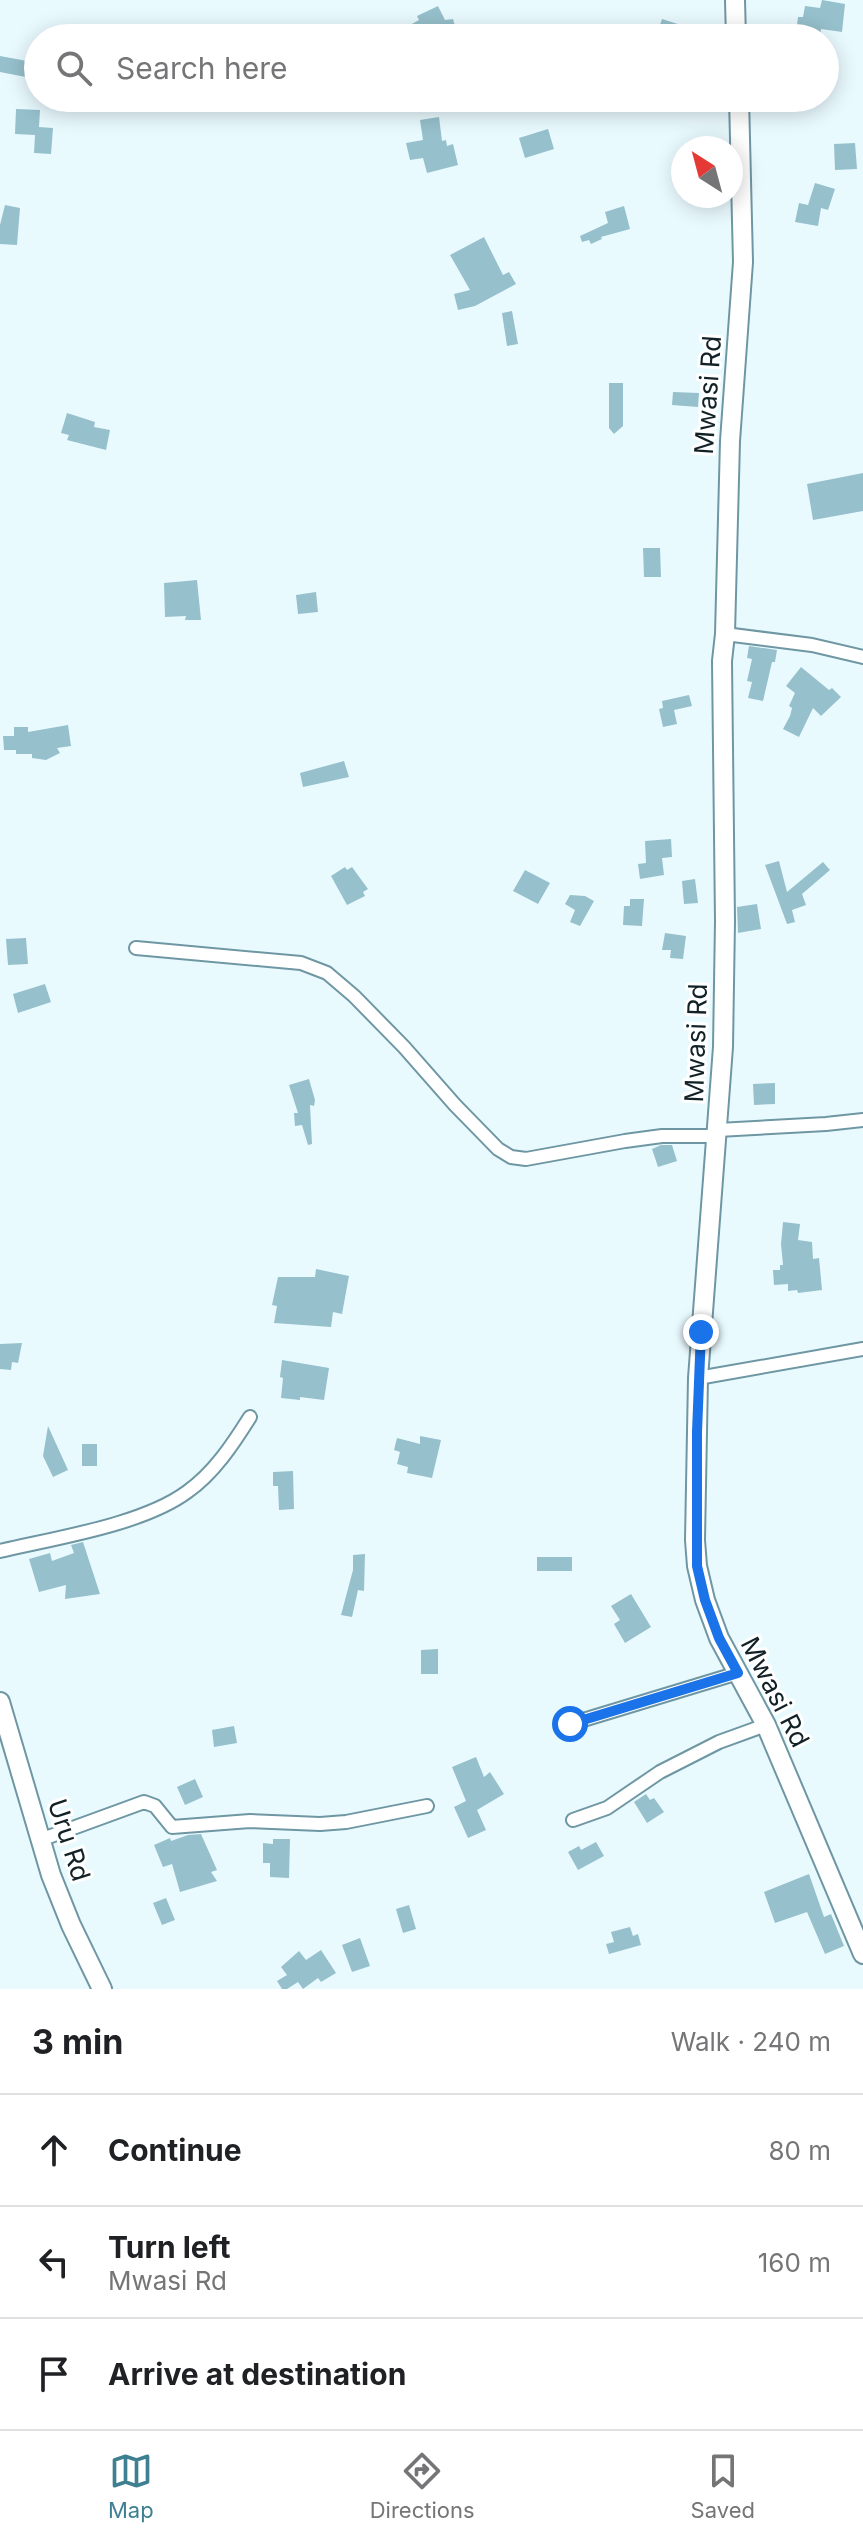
<!DOCTYPE html>
<meta charset="utf-8">
<style>
:root{--surface:#fff;--page:#f2f2f2;--text:#202124;--muted:#757577;--line:#e0e0e0;--accent:#3e8091}
body{margin:0;font-family:Inter,sans-serif;background:var(--page);color:var(--text)}
.compass{position:absolute;left:671px;top:136px;width:72px;height:72px;border-radius:50%;background:var(--surface);box-shadow:0 4px 20px #0003;rotate:324deg}
.stop{position:absolute;width:24px;height:24px;margin:-18px;border:6px solid #1a73e8;border-radius:50%;background:#fff}
.stop.end{background:#1a73e8;border-color:#fff;box-shadow:0 2px 8px #0008}
.list{margin:0;padding:0;list-style:none}
h2{display:flex;justify-content:space-between;align-items:center;height:104px;margin:0;padding:0 32px;font-size:34px}
h2 small{font-size:26px;font-weight:400;color:var(--muted)}
.list li{display:grid;grid-template-columns:52px 1fr auto;gap:24px;align-items:center;box-sizing:border-box;height:112px;padding:0 32px;border-top:2px solid var(--line)}
.list b{display:block;font-size:30px;white-space:nowrap}
.list p{margin:0;font-size:26px;white-space:nowrap;color:var(--muted)}
.list em{font-size:26px;font-style:normal;color:var(--muted)}
.icon{flex:none;width:44px;height:44px;fill:none;stroke:currentColor;stroke-width:2;stroke-linecap:round;stroke-linejoin:round}
.map{position:relative;flex:none;width:863px;height:1989px;overflow:hidden}
.search{position:absolute;background:var(--surface);box-shadow:0 4px 20px #0003;left:24px;right:24px;top:24px;height:88px;display:flex;align-items:center;gap:20px;box-sizing:border-box;padding:0 28px;border-radius:44px;color:var(--muted);font-size:30px}
.sheet{height:440px;background:var(--surface)}
nav{display:flex;justify-content:space-around;align-items:center;box-sizing:border-box;height:112px;border-top:2px solid var(--line);background:var(--surface);font-size:22px;color:var(--muted)}
nav a{display:grid;justify-items:center;gap:4px}
nav .on{color:var(--accent)}
.map>svg:first-child{display:block}
</style>
<div class="map">
<svg width="863" height="1989" viewBox="0 0 863 1989">
<rect width="100%" height="100%" fill="#e9faff"/>
<path fill="#96c0cc" d="M822,0l23,4 -3,28 -21,-3 -1,7 -24,-3 2,-16h5l2,-11 15,2z
M438,6l7,14 8,-1 4,14 -21,5h-19l-7,-13 9,-5 -2,-4z
M662,19l22,7 -4,12 -23,-4z
M0,56l38,7 -2,16 -36,-7z
M16,109l24,1 -1,17 14,1 -2,26 -17,-1 1,-18 -20,-1z
M439,117l3,24 4,-1 1,6 6,-2 5,21 -31,8 -4,-15 -13,2 -4,-17 17,-3 -3,-20z
M548,129l6,20 -29,9 -6,-20z
M855,143l2,26 -22,1 -1,-26z
M815,183l20,6 -7,21 -7,-2 -3,18 -23,-4 4,-19 9,2z
M5,205l15,3 -3,37 -17,-1v-19z
M624,206l6,23 -29,8 1,2 -11,5 -2,-4 -7,2 -2,-6 28,-13 -3,-11z
M484,237l19,38 6,-3 7,12 -41,22 -17,4 -4,-16 16,-4 -20,-35z
M512,311l6,33 -11,2 -5,-33z
M609,383h14v43l-9,8 -5,-6z
M673,392l26,1 -1,14 -26,-2z
M67,413l28,9 -1,5 16,3 -4,20 -39,-10 2,-5 -8,-2z
M863,473v38l-50,9 -6,-36z
M643,548h17l1,29h-17z
M197,580l4,40h-16l1,-4 -21,1 -1,-34z
M316,592l2,20 -20,2 -2,-19z
M749,646l28,4 -2,12h-3l-9,39 -15,-3 4,-16 -5,-1 5,-22 -5,-1z
M801,667l28,23 3,-2 9,9 -20,19 -8,-8 -14,29 -16,-8 7,-13 2,-8 -3,-2 6,-13 -9,-7z
M689,695l3,11 -18,4 3,14 -14,3 -4,-18 4,-1 -1,-7z
M68,725l3,21 -14,2 3,5 -14,7 -14,-2v-4h-16v-4h-12l-1,-14h11v-9h14v5z
M344,761l5,16 -46,10 -3,-14z
M671,839l1,18 -10,1 2,17 -24,4 -2,-15 8,-1 -1,-22z
M779,861l8,31 36,-30 7,8 -28,24 4,11 -14,5 3,12 -8,2 -22,-59z
M345,867l2,3 5,-3 16,22 -5,3 2,4 -18,9 -16,-29z
M525,870l25,13 -12,21 -25,-13z
M695,879l3,24 -14,1 -2,-23z
M570,895l15,1 9,5 -14,25 -10,-4 5,-12 -10,-6z
M630,899h14l-2,27 -19,-1 1,-19h6z
M757,904l4,25 -23,4 -1,-26z
M665,933l21,3 -3,23 -13,-1 1,-8h-9z
M26,938l2,26 -20,1 -2,-26z
M45,984l6,18 -33,11 -5,-19z
M309,1079l6,21 -1,6 -4,-1 2,39 -4,1 -6,-20 -7,1 -1,-13h4l-9,-28z
M775,1083v21l-21,1 -1,-21z
M661,1145h11l5,16 -19,6 -6,-18z
M783,1222l17,2 -2,16 14,2 1,17 6,-1 3,32 -24,3 -1,-3 -9,1v-7l-14,1 -1,-15h7v-5h3l-2,-21z
M316,1269l33,7 -7,38 -9,-2 -2,15 -57,-4 3,-17 -5,-1 6,-28h37z
M22,1343l-4,20 -6,-1 -1,8 -11,-1v-25z
M282,1360l47,8 -5,32 -24,-3v3l-19,-2 2,-20 -3,-1z
M48,1426l20,44 -15,7 -10,-21z
M420,1436l21,4 -9,38 -25,-5 1,-6 -11,-3 3,-12 -6,-2 3,-12 23,6z
M82,1444h15v22h-15z
M293,1471l1,38 -15,1 -1,-24h-5v-14z
M83,1542l17,52 -35,5 1,-14 -27,7 -10,-33 21,-6 2,8 22,-8 -3,-8z
M365,1554l-1,37 -6,-1 -6,27 -11,-2 12,-45v-15z
M537,1557h35v14h-35z
M631,1594l20,33 -26,16 -11,-19 6,-4 -9,-14z
M438,1649v25h-17v-24z
M234,1726l3,17 -23,4 -2,-17z
M476,1757l8,20 6,-5 14,22 -27,16 9,20 -18,8 -14,-31 12,-6 -14,-34z
M195,1779l8,18 -18,8 -8,-18z
M646,1794l4,6 4,-2 10,14 -17,11 -13,-21z
M201,1834l16,36 -6,2 6,9 -37,11 -8,-28 -9,3 -9,-22 16,-7 1,3 17,-6z
M273,1839h17l-1,39 -19,-1v-14h-7v-20l10,1z
M596,1842l8,14 -26,14 -10,-18 11,-6 2,4z
M809,1874l15,43 7,-3 13,32 -19,8 -18,-42 -32,11 -11,-31z
M166,1898l9,22 -13,5 -9,-22z
M409,1905l7,24 -13,4 -7,-24z
M630,1927l3,9 5,-2 3,11 -32,9 -3,-10 8,-2 -3,-10z
M360,1938l10,28 -18,6 -10,-27z
M321,1950l15,23 -15,9 -3,-4 -15,11 -5,-7 -11,7h-5l-5,-8 10,-6 -6,-8 18,-16 7,9z"/>
<g fill="none" stroke-linecap="round" stroke-linejoin="round">
<g stroke="#6f97a3" stroke-width="16">
<path id="street" d="M725,634l87,11 51,12
M136,948l165,15 26,10 27,23 50,51 51,58 43,44 13,8 15,2 99,-18 37,-5h55
M718,1130l108,-6 37,-4
M698,1378l165,-29
M0,1551c55,-13 142,-26 187,-59 27,-19 46,-48 63,-75
M570,1724l168,-51
M573,1820l34,-12 53,-36 59,-30 47,-17
M40,1840l104,-38 11,4 17,21 78,-6 70,3 26,-2 81,-16"/>
</g>
<g stroke="#6f97a3" stroke-width="22">
<path id="secondary" d="M735,0l1,38
M739,98l4,164 -13,179 -5,193 -3,27 3,260 -2,126 -25,331 -3,162 2,26 8,34 14,38 47,87 97,229
M0,1702l51,173 20,50 31,64"/>
</g>
<use href="#street" stroke="#fff" stroke-width="12"/>
<use href="#secondary" stroke="#fff" stroke-width="18"/>
</g>
<g fill="none" stroke-linecap="round" stroke-linejoin="round">
<path stroke="#1a73e8" stroke-width="10" d="M570,1724l168,-51 -19,-35 -14,-38 -8,-34v-134l4,-100"/>
</g>
<g text-anchor="middle" stroke-width="6" stroke-linejoin="round" paint-order="stroke">
<g font-size="26" fill="#112126" stroke="#fff">
<text transform="translate(708 395) rotate(-86)" y="9">Mwasi Rd</text>
<text transform="translate(696 1043) rotate(-88)" y="9">Mwasi Rd</text>
<text transform="translate(775 1692) rotate(63)" y="9">Mwasi Rd</text>
<text transform="translate(69 1840) rotate(72)" y="9">Uru Rd</text>
</g>
</g>
</svg>
<svg class="compass" viewBox="-18 -18 36 36"><path d="M0-13l5 13h-10z" fill="#e53935"/><path d="M0 13l5-13h-10z" fill="#757577"/></svg>
<div class="stop" style="left:570px;top:1724px"></div>
<div class="stop end" style="left:701px;top:1332px"></div>
<div class="search"><svg class="icon" aria-label="search" viewBox="0 0 24 24"><circle cx="10" cy="10" r="6"/><path d="M15 15l6 6"/></svg>Search here</div>
</div>
<section class="sheet">
<h2>3 min<small>Walk · 240 m</small></h2>
<ul class="list">
<li><svg class="icon" aria-label="ahead" viewBox="0 0 24 24"><path d="M12 20V5M6 11l6-6 6 6"/></svg><div><b>Continue</b></div><em>80 m</em></li>
<li><svg class="icon" aria-label="left" viewBox="0 0 24 24"><path d="M17 20v-9H6M10 6l-5 5 5 5"/></svg><div><b>Turn left</b><p>Mwasi Rd</p></div><em>160 m</em></li>
<li><svg class="icon" aria-label="arrive" viewBox="0 0 24 24"><path d="M6 21V4h12l-3 4 3 4H6"/></svg><div><b>Arrive at destination</b></div></li>
</ul>
</section>
<nav>
<a class="on"><svg class="icon" aria-label="map" viewBox="0 0 24 24"><path d="M3 6l6-2 6 2 6-2v14l-6 2-6-2-6 2zM9 4v14M15 6v14"/></svg>Map</a>
<a><svg class="icon" aria-label="directions" viewBox="0 0 24 24"><path d="M12 3l9 9-9 9-9-9zM9 14v-3h6M13 9l2 2-2 2"/></svg>Directions</a>
<a><svg class="icon" aria-label="saved" viewBox="0 0 24 24"><path d="M7 4h10v16l-5-4-5 4z"/></svg>Saved</a>
</nav>
